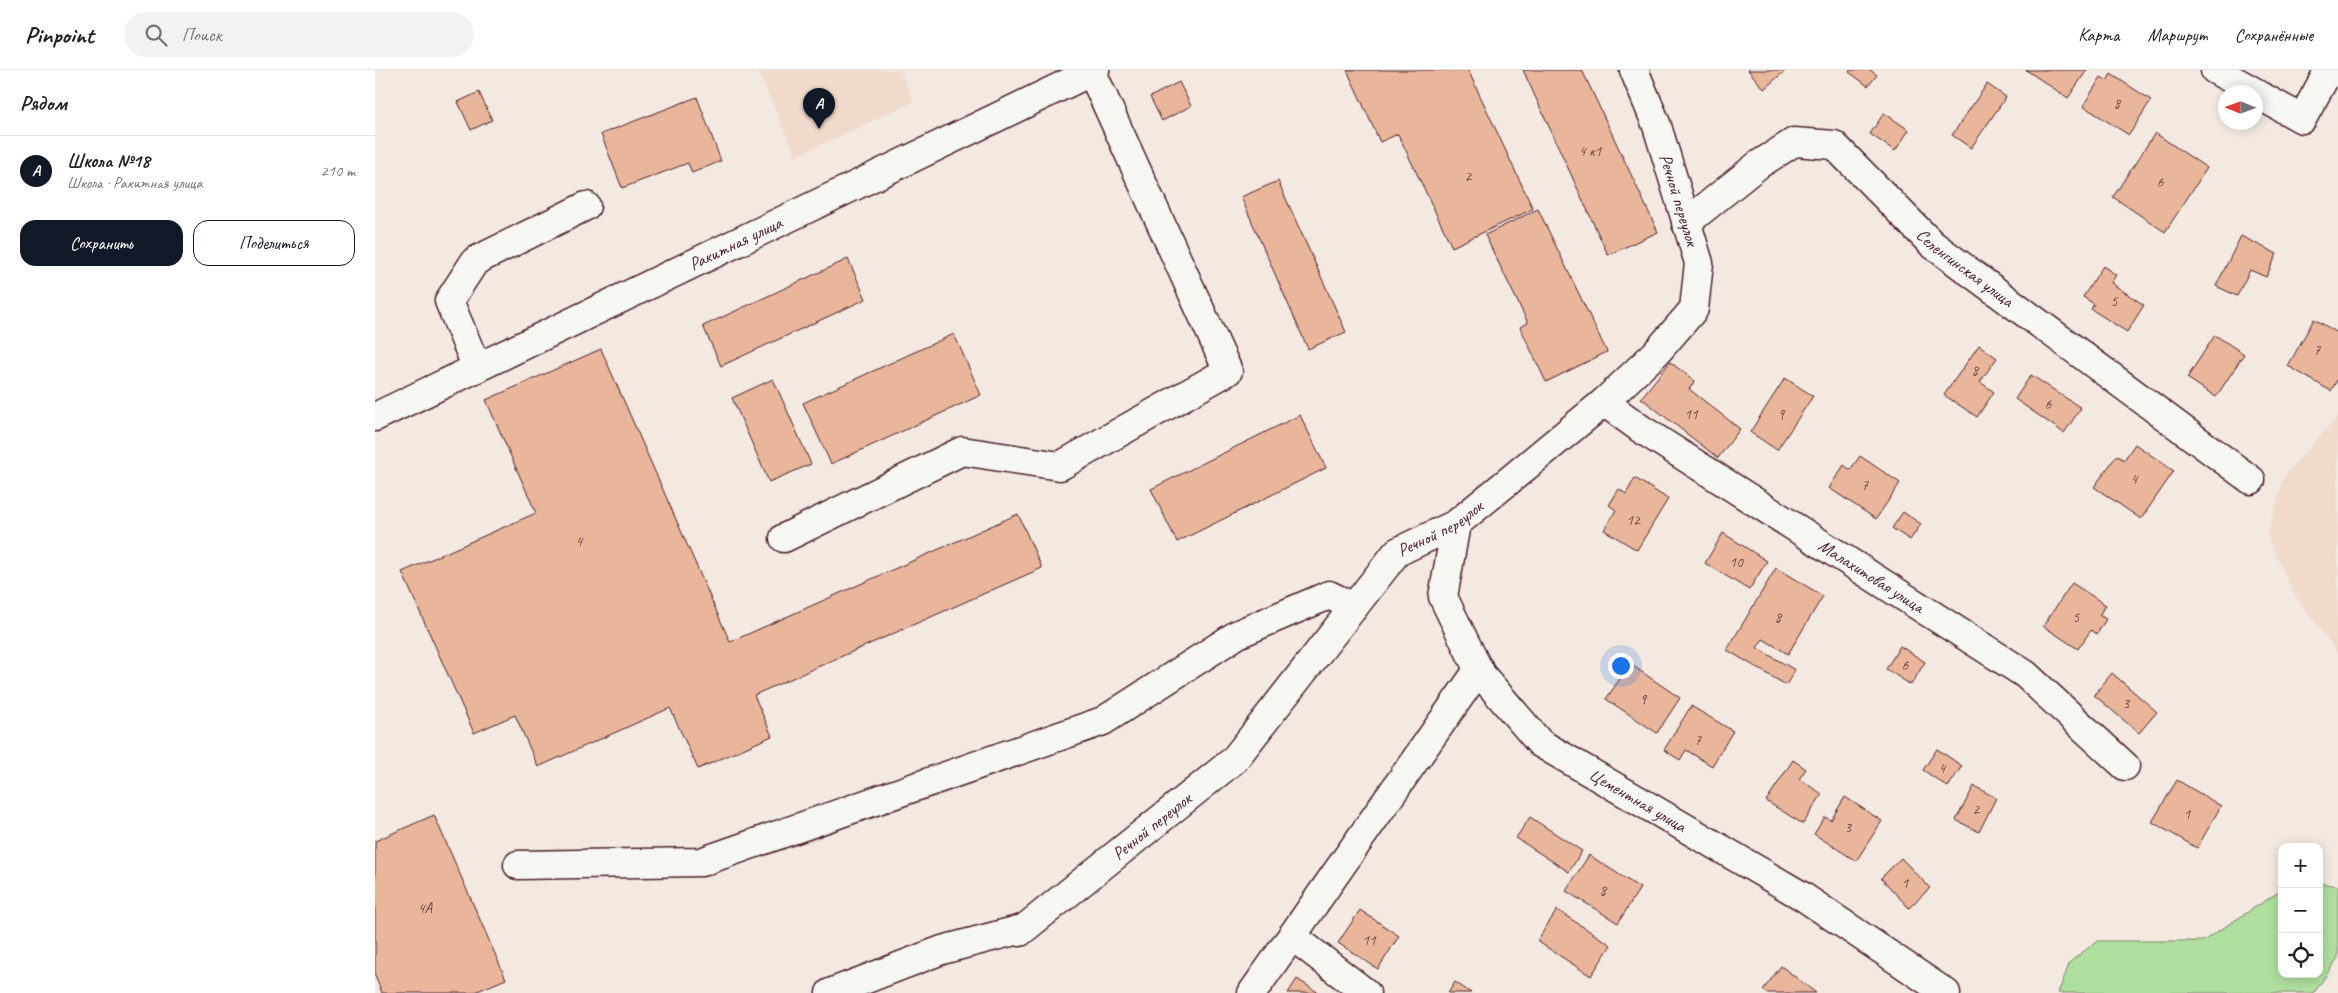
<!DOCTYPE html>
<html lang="ru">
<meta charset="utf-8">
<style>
:root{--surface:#fff;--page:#f2f2f2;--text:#202124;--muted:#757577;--line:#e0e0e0;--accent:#111827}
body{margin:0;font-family:Caveat,sans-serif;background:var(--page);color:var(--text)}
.controls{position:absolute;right:15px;bottom:15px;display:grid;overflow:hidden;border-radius:10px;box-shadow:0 2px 12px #0003}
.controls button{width:45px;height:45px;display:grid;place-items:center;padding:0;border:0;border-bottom:1px solid var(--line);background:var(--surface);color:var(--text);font:25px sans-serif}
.compass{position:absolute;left:1843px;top:15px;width:45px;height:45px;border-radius:50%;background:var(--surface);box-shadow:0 2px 12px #0003;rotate:271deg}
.you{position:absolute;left:1245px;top:595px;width:18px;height:18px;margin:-12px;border:4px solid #fff;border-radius:50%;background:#1a73e8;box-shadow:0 0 0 8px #1a73e833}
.badge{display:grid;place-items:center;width:32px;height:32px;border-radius:50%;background:var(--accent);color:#fff;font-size:16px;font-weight:700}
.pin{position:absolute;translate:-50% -41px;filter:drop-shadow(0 1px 2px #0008)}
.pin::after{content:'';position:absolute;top:26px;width:18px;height:15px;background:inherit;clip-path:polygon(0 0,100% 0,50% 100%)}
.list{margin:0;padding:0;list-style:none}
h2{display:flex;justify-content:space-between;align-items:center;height:65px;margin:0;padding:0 20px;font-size:21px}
h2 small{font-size:16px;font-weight:400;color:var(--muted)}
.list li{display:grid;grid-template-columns:32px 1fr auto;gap:15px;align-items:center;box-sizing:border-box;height:70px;padding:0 20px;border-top:1px solid var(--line)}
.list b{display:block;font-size:19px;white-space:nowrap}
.list p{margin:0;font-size:16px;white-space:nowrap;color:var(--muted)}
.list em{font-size:16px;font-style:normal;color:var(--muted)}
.actions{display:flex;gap:10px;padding:15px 20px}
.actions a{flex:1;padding:11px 0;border:1px solid var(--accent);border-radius:15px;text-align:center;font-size:18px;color:var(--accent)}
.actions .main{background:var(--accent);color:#fff}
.icon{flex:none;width:28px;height:28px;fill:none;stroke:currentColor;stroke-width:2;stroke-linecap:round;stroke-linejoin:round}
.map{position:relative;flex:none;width:1963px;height:923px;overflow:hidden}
header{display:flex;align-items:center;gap:30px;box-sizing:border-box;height:70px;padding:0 25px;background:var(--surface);border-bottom:1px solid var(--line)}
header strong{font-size:24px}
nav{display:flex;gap:28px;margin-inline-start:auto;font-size:18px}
.search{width:350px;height:45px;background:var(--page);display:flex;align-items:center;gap:12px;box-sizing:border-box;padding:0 18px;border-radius:28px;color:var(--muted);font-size:19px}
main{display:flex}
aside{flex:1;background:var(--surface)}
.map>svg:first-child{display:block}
</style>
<header>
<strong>Pinpoint</strong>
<div class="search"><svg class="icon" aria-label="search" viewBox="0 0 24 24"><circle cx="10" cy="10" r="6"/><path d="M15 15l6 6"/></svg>Поиск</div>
<nav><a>Карта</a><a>Маршрут</a><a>Сохранённые</a></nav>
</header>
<main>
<aside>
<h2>Рядом<small></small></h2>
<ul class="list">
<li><span class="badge">A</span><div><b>Школа №18</b><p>Школа · Ракитная улица</p></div><em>210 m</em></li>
</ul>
<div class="actions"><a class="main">Сохранить</a><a>Поделиться</a></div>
</aside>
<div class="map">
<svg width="1963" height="923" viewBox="0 0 1963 923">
<rect width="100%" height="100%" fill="#f3e9e1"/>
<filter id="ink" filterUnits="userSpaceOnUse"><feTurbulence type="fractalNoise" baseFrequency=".02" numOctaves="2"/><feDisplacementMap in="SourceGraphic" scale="10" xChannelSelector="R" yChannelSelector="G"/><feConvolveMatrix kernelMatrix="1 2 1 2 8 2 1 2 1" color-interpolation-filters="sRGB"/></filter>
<g filter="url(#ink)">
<path fill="#f0dacc" d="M382,0h143l14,32 -118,54z
M1963,346v238l-46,-63 -25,-56 17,-59z"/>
<path fill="#afdf9f" stroke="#7c7f65" d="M1944,813l19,3v72l-24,35h-256l12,-31 27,-21h106l79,-51v84h37z"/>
<path fill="#e9b69b" stroke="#4a1f2b" d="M972,0h121l65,139 -81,38 -54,-113 -18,8z
M1148,0h59l76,162 -50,23z
M1373,0h38l-22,19z
M1475,0h20l7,5 -9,11 -19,-14z
M1651,0h61l-19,28z
M1736,4l40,26 -22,35 -46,-29 18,-29 6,4z
M804,12l12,24 -29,15 -12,-24z
M1612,14l19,13 -35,51 -19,-13z
M104,22l13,28 -21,10 -13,-28z
M322,27l24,64 -29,12 -4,-10 -66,25 -21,-54z
M1509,43l25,17 -14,21 -25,-17z
M1780,63l52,35 -42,64 -52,-35z
M903,111l68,151 -38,17 -67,-152z
M1163,139l69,143 -61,30 -26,-55 8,-4 -43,-88z
M1866,166l36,18 -11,23 -16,-7 -13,26 -21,-10z
M473,189l18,40 -145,67 -18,-40z
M1728,196l13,9 -5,8 33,22 -17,27 -36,-23 3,-5 -11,-7z
M1939,249l24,14v45l-7,13 -43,-25z
M579,264l27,61 -150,69 -28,-61z
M1840,265l29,19 -28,43 -29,-19z
M1604,275l18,13 -17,24 14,10 -17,25 -33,-22z
M226,279l129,293 288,-128 24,54 -288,127 18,41 -74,33 -28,-61 -132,59 -23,-52 -41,18 -72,-161 134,-59 -50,-113z
M1295,292l25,19 -6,8 51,40 -22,29 -77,-60z
M1656,305l50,33 -17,25 -49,-34z
M1410,308l28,18 -36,54 -27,-18z
M398,309l38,85 -42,18 -37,-84z
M925,345l26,53 -149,74 -26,-53z
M1760,374l39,27 -33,48 -47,-32 23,-32 7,5z
M1485,386l40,27 -24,36 -47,-31 15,-23 6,5z
M1260,408l33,21 -31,51 -33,-20 12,-20 -7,-5 10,-16 7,5z
M1528,442l18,12 -11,16 -18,-12z
M1348,463l44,28 -18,29 -44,-27z
M1401,498l47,28 -35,58 -25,-15 -6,9 38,22 -9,15 -59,-35z
M1697,513l34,22 -7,10 7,4 -9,15 -6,-4 -13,19 -35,-23z
M1525,576l25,16 -14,23 -25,-16z
M1255,594l50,34 -23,35 -51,-34z
M1737,603l45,39 -18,21 -45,-38z
M1316,636l42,25 -21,35 -26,-16 -6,10 -16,-10z
M1562,679l25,17 -14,21 -25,-17z
M1418,690l13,9 -7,10 23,15 -19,30 -37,-23z
M1802,710l44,26 -24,42 -45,-26z
M1599,716l22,12 -17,34 -23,-12z
M1470,727l37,24 -26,40 -42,-27 11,-17 6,3z
M59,745l72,164 -33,14h-91l-7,-17v-135z
M1155,747l52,34 -13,21 -53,-34z
M1214,785l51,33 -22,35 -52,-32z
M1526,788l29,30 -21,20 -28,-30z
M985,840l39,26 -21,33 -40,-26z
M1182,840l54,35 -20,31 -54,-35z
M1406,896l35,27h-49l-4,-3z
M922,909l22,14h-31z
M1080,912l16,11h-23z"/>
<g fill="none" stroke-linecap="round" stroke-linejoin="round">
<g stroke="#4a1f2b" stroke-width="31">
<g id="minor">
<path d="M1840,0l40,22"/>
<path d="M1880,23l47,26 27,-49"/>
<path id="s1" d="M1311,153l72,-58 36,-23 40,3 98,99 319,236"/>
<path d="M102,298l-28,-67 26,-40 111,-55"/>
<path id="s2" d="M1229,332l37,27 384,245 100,92"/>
<path id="s3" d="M0,347l720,-347"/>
<path id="s4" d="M1081,454l-13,73 37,76 60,70 262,153 144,97"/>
<path d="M409,468l178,-87 98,15 168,-95 -137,-301"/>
<path d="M143,795l183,-3 402,-141 135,-87 91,-39 25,12"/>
<path id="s5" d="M645,862l214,-172 163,-208 59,-28 55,-45 93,-77 52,-49 38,-44 5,-46 -42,-137 -23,-56"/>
<path d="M917,866l74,57"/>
<path d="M455,923l112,-43 80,-21"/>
<path d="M877,923l227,-324"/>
</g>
</g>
<use href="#minor" stroke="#f6f6f2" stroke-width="28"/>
</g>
</g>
<g text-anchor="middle" stroke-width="4" stroke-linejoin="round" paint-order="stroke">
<g font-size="15" fill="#724547">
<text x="1742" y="38">8</text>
<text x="1215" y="86">4 к1</text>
<text x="1093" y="111">2</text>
<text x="1785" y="117">6</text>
<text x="1739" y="236">5</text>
<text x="1942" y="285">7</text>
<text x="1600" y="305">8</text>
<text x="1673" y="339">6</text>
<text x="1316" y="349">11</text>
<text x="1406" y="349">9</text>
<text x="1759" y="414">4</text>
<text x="1490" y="420">7</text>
<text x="1258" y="455">12</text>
<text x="204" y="476">4</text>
<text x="1361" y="497">10</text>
<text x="1403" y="552">8</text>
<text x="1701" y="552">5</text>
<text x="1530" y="600">6</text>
<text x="1268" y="634">9</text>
<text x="1751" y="638">3</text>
<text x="1323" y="675">7</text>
<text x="1567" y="703">4</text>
<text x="1601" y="744">2</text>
<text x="1812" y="749">1</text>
<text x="1473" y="762">3</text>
<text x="1530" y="818">1</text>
<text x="1228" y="825">8</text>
<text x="50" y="843">4А</text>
<text x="994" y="875">11</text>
</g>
<g font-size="18" fill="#4a1f2b" stroke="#f6f6f2">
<text transform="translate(1304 130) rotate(73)" y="6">Речной переулок</text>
<text dy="6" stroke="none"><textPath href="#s3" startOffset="400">Ракитная улица</textPath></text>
<text dy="6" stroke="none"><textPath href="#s1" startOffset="355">Селенгинская улица</textPath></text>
<text dy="6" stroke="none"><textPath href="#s5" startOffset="588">Речной переулок</textPath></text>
<text dy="6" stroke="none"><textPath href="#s2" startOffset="319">Малахитовая улица</textPath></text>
<text dy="6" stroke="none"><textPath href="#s4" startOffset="364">Цементная улица</textPath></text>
<text dy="6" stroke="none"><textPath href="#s5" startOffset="169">Речной переулок</textPath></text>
</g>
</g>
</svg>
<div class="controls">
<button>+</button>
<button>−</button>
<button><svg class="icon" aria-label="locate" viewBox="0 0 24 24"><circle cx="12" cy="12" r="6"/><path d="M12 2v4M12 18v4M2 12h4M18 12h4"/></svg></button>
</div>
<svg class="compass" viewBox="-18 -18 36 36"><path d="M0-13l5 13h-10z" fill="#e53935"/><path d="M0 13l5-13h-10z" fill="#757577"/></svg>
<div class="you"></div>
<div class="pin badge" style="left:444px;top:59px">A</div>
</div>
</main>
